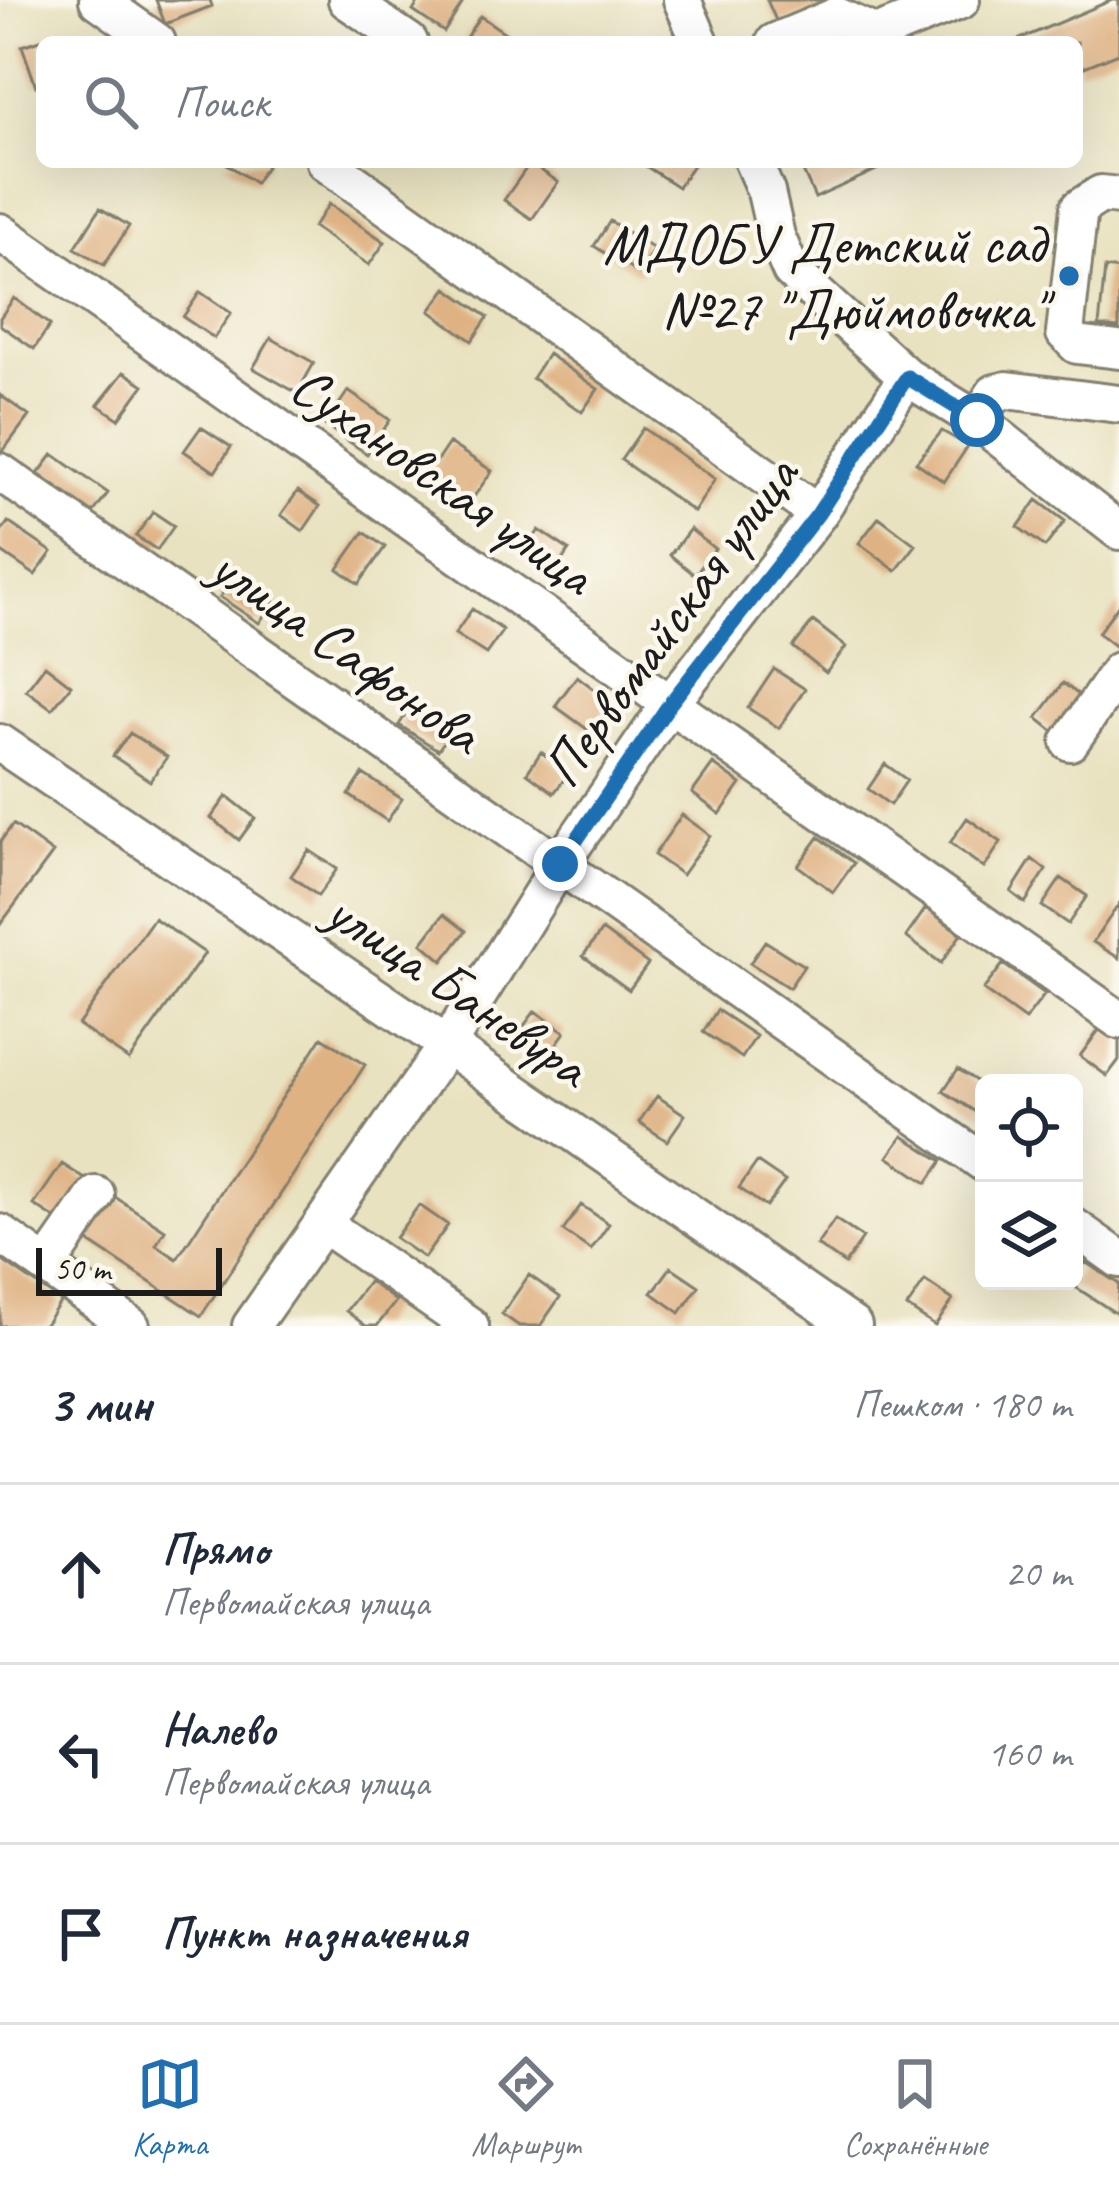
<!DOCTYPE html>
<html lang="ru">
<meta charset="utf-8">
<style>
:root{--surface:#fff;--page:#f6f6f7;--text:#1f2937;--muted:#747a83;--line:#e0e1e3;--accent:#1f6fb2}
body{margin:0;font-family:Caveat,sans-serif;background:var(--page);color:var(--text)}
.controls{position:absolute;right:36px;bottom:36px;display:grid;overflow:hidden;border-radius:18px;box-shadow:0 12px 48px #0002}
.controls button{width:108px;height:108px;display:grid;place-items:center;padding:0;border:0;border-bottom:3px solid var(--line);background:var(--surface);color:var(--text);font:60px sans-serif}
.scale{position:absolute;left:36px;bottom:30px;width:186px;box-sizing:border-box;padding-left:12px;border:6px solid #1c1c1c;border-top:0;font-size:33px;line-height:42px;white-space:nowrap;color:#1c1c1c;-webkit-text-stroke:9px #fbf7ec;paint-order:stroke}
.stop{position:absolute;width:36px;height:36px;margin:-27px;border:9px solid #1f6fb2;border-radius:50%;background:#fff}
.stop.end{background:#1f6fb2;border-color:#fff;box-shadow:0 3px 12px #0008}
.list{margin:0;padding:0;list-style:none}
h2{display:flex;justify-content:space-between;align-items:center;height:156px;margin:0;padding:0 48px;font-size:51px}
h2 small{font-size:39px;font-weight:400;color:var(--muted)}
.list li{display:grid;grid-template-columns:78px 1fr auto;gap:36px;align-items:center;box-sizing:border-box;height:180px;padding:0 48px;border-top:3px solid var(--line)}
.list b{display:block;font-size:45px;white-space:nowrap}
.list p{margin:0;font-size:39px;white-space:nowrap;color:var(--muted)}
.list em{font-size:39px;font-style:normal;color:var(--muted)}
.icon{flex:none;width:66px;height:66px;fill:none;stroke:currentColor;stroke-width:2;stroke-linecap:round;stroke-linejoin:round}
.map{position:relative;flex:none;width:1119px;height:1326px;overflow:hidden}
.search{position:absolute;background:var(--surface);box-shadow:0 12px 48px #0002;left:36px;right:36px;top:36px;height:132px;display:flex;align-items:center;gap:30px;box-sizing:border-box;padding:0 42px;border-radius:18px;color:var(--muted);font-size:45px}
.sheet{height:696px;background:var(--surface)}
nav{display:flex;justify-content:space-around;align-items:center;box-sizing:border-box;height:168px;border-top:3px solid var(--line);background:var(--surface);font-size:33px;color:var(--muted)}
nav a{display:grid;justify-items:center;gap:6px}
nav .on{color:var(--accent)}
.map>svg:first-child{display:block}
</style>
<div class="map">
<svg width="1119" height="1326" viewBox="0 0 1119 1326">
<rect width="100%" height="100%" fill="#fbf7ec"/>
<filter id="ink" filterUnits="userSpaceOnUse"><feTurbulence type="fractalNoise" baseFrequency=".00833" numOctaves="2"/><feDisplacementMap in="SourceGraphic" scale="24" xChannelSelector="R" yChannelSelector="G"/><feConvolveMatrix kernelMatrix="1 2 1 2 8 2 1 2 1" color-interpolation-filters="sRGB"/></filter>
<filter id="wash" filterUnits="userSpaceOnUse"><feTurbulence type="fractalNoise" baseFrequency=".004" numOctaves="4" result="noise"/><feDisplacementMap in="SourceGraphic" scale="48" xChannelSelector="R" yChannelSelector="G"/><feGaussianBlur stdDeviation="2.7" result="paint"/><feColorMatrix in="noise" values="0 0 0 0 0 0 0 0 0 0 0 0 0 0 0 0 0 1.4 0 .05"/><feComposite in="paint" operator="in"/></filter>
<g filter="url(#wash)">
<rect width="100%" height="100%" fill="#e8e2c0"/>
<g id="blocks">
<path fill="#dfb284" d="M156,0h54l2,6 -47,18z
M420,0h35l7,4 -18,28 -31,-21z
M767,0h67l-56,25z
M1112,0h7v53l-42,17v-28h-64z
M480,16l31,21 -4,5h-44z
M62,33l4,9h-24v42l-6,2 -14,-40z
M224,162h45l-14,21z
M651,162h44l-17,25 -31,-20z
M799,162h95l-79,36z
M530,163l28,19 -26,37 -28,-19z
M329,204l56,38 -16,23 -56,-38z
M100,208l29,18 -25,39 -29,-17z
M610,221l44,28 -15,25 -45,-28z
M1105,268l14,2v58l-20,-2z
M447,288l41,29 -16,24 -42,-30z
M200,292l31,21 -17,25 -31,-21z
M14,298l36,27 -16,24 -34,-24v-7z
M271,338l43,25 -17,30 -44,-25z
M548,354l50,35 -16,23 -50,-34z
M124,372l20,13 -25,34 -21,-14z
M348,391l42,29 -23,34 -42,-29z
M0,395l29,21 -29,39z
M201,427l30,20 -16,25 -31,-21z
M643,428l72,51 -21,33 -73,-52z
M942,431l26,15 -24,36 -28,-20z
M449,443l43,28 -24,34 -42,-28z
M53,454l55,39 -15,20 -55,-39z
M298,491l22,15 -17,25 -22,-16z
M1037,500l28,21 -20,26 -27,-20z
M153,512l21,14 -17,24 -21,-14z
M879,517l37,28 -20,26 -37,-28z
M8,522l44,30 -17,23 -35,-24v-17z
M690,529l25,20 -20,26 -25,-20z
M539,530l30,20 -17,25 -30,-20z
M364,532l21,15 -26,37 -21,-15z
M235,575l39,26 -15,22 -39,-26z
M1119,604v41l-2,3 -19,-15z
M472,609l31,21 -17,24 -31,-20z
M813,621l33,26 -20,26 -33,-26z
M45,665l26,20 -19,24 -26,-19z
M774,669l31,20 -26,39 -31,-20z
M577,676l34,26 -20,30 -36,-26z
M1063,683l20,15 -26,36 -20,-16z
M413,703l40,26 -15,21 -39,-25z
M130,733l37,24 -17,24 -37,-25z
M541,752l28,21 -15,20 -27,-20z
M713,764l28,20 -21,30 -28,-21z
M885,764l22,16 -17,25 -22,-16z
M363,774l39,25 -15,22 -38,-26z
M227,796l28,22 -16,22 -28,-22z
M682,815l28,20 -28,40 -28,-20z
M967,818l34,24 -17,26 -34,-25z
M13,824l40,29 -53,72v-83z
M819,837l35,26 -21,29 -35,-26z
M309,850l28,19 -19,27 -27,-20z
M1032,859l14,11 -21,33 -14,-11z
M1061,878l26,18 -19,28 -26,-18z
M1119,904v54l-26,-16z
M926,908l35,26 -20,29 -35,-26z
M444,914l22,17 -23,30 -21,-18z
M154,918l51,35 -76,107 -51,-35z
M602,930l46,34 -19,26 -46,-34z
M765,941l39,25 -15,22 -39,-25z
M1003,964l42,30 -20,26 -42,-30z
M717,1010l39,26 -14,22 -39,-26z
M535,1011l30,21 -15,21 -30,-22z
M1101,1027l18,13v20l-12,16 -27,-20z
M322,1037l43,28 -164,251 -118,-78 29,-43 53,35 -9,15 21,14z
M958,1069l26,17 -2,30 -39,-25z
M657,1096l28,19 -18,26 -28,-19z
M903,1136l39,25 -15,22 -39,-26z
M757,1162l28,19 -19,26 -27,-19z
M62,1164l26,17 -28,41 -26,-17z
M419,1205l29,20 -24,33 -29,-20z
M581,1205l28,19 -18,26 -28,-19z
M835,1219l28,19 -18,26 -28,-19z
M0,1259l61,42 -17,25h-44z
M1085,1262l34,22 -2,30 -51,-33h8z
M671,1267l28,19 -19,27 -28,-20z
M529,1275l31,22 -20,29h-21l-17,-12z
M369,1281l27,20 -19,25h-11l-20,-15z
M925,1281l28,19 -18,26 -28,-19z"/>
</g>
</g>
<g filter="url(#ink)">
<use href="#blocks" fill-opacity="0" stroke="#827f6e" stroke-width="3"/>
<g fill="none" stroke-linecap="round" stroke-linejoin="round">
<g stroke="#827f6e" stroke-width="42">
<path id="minor" d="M98,0l59,42
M347,0l62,42
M682,0l18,42
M775,42l62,-26 39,18 85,-34
M325,162l493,352
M753,162l13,30 10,44 15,35 116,106 70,43 142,111
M1119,196l-18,-2 -22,14 -14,125 12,12 42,5
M0,232l1119,788
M977,420l18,-27 12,-3 112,14
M0,472l984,691
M1070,742l49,-71
M0,743l447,302 406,281
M323,1224l147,102
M1074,1227l45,32
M0,1233l131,93
M47,1266l49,-71
M251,1326l196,-281 113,-181 109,-159 149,-191 89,-137"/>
</g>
<use href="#minor" stroke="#fff" stroke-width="36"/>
</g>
</g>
<g fill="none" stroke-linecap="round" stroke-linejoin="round" filter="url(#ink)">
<path stroke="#1f6fb2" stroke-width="15" d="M560,864l109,-159 149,-191 89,-137 70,43"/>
</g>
<circle fill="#1f6fb2" stroke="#fbf7ec" stroke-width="4.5" cx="1069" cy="276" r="12"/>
<g text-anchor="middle" stroke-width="9" stroke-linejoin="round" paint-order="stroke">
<g font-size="57" fill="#1c1c1c" stroke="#fbf7ec" text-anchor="end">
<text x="1045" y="263">МДОБУ Детский сад<tspan x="1045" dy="66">№27 "Дюймовочка"</tspan></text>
</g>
<g font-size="57" fill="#1c1c1c" stroke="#fbf7ec">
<text transform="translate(443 479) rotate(35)" y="20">Сухановская улица</text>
<text transform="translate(669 621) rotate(-54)" y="20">Первомайская улица</text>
<text transform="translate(347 649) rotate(35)" y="20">улица Сафонова</text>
<text transform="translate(458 988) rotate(34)" y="20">улица Баневура</text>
</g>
</g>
</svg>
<div class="controls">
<button><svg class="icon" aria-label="locate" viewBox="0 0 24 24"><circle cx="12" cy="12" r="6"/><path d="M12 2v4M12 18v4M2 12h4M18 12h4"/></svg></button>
<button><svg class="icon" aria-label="layers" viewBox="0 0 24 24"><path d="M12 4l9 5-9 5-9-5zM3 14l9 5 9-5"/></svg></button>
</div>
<div class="scale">50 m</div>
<div class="stop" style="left:977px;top:420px"></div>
<div class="stop end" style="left:560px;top:864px"></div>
<div class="search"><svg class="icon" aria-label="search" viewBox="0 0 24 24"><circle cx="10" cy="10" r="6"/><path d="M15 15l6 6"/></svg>Поиск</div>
</div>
<section class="sheet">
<h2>3 мин<small>Пешком · 180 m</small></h2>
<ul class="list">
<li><svg class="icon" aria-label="ahead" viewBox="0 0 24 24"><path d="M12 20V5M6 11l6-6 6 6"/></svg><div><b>Прямо</b><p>Первомайская улица</p></div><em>20 m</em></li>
<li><svg class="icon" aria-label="left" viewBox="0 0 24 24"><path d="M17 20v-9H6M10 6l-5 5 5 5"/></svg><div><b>Налево</b><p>Первомайская улица</p></div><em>160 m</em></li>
<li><svg class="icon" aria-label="arrive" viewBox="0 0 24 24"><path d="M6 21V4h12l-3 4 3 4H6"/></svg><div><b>Пункт назначения</b></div></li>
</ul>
</section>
<nav>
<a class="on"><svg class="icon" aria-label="map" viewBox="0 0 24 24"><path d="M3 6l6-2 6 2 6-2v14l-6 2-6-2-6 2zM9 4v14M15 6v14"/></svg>Карта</a>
<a><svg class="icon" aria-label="directions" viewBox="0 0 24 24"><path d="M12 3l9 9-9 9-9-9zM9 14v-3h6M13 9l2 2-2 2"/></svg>Маршрут</a>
<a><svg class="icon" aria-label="saved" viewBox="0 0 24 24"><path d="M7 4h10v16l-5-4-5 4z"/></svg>Сохранённые</a>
</nav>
